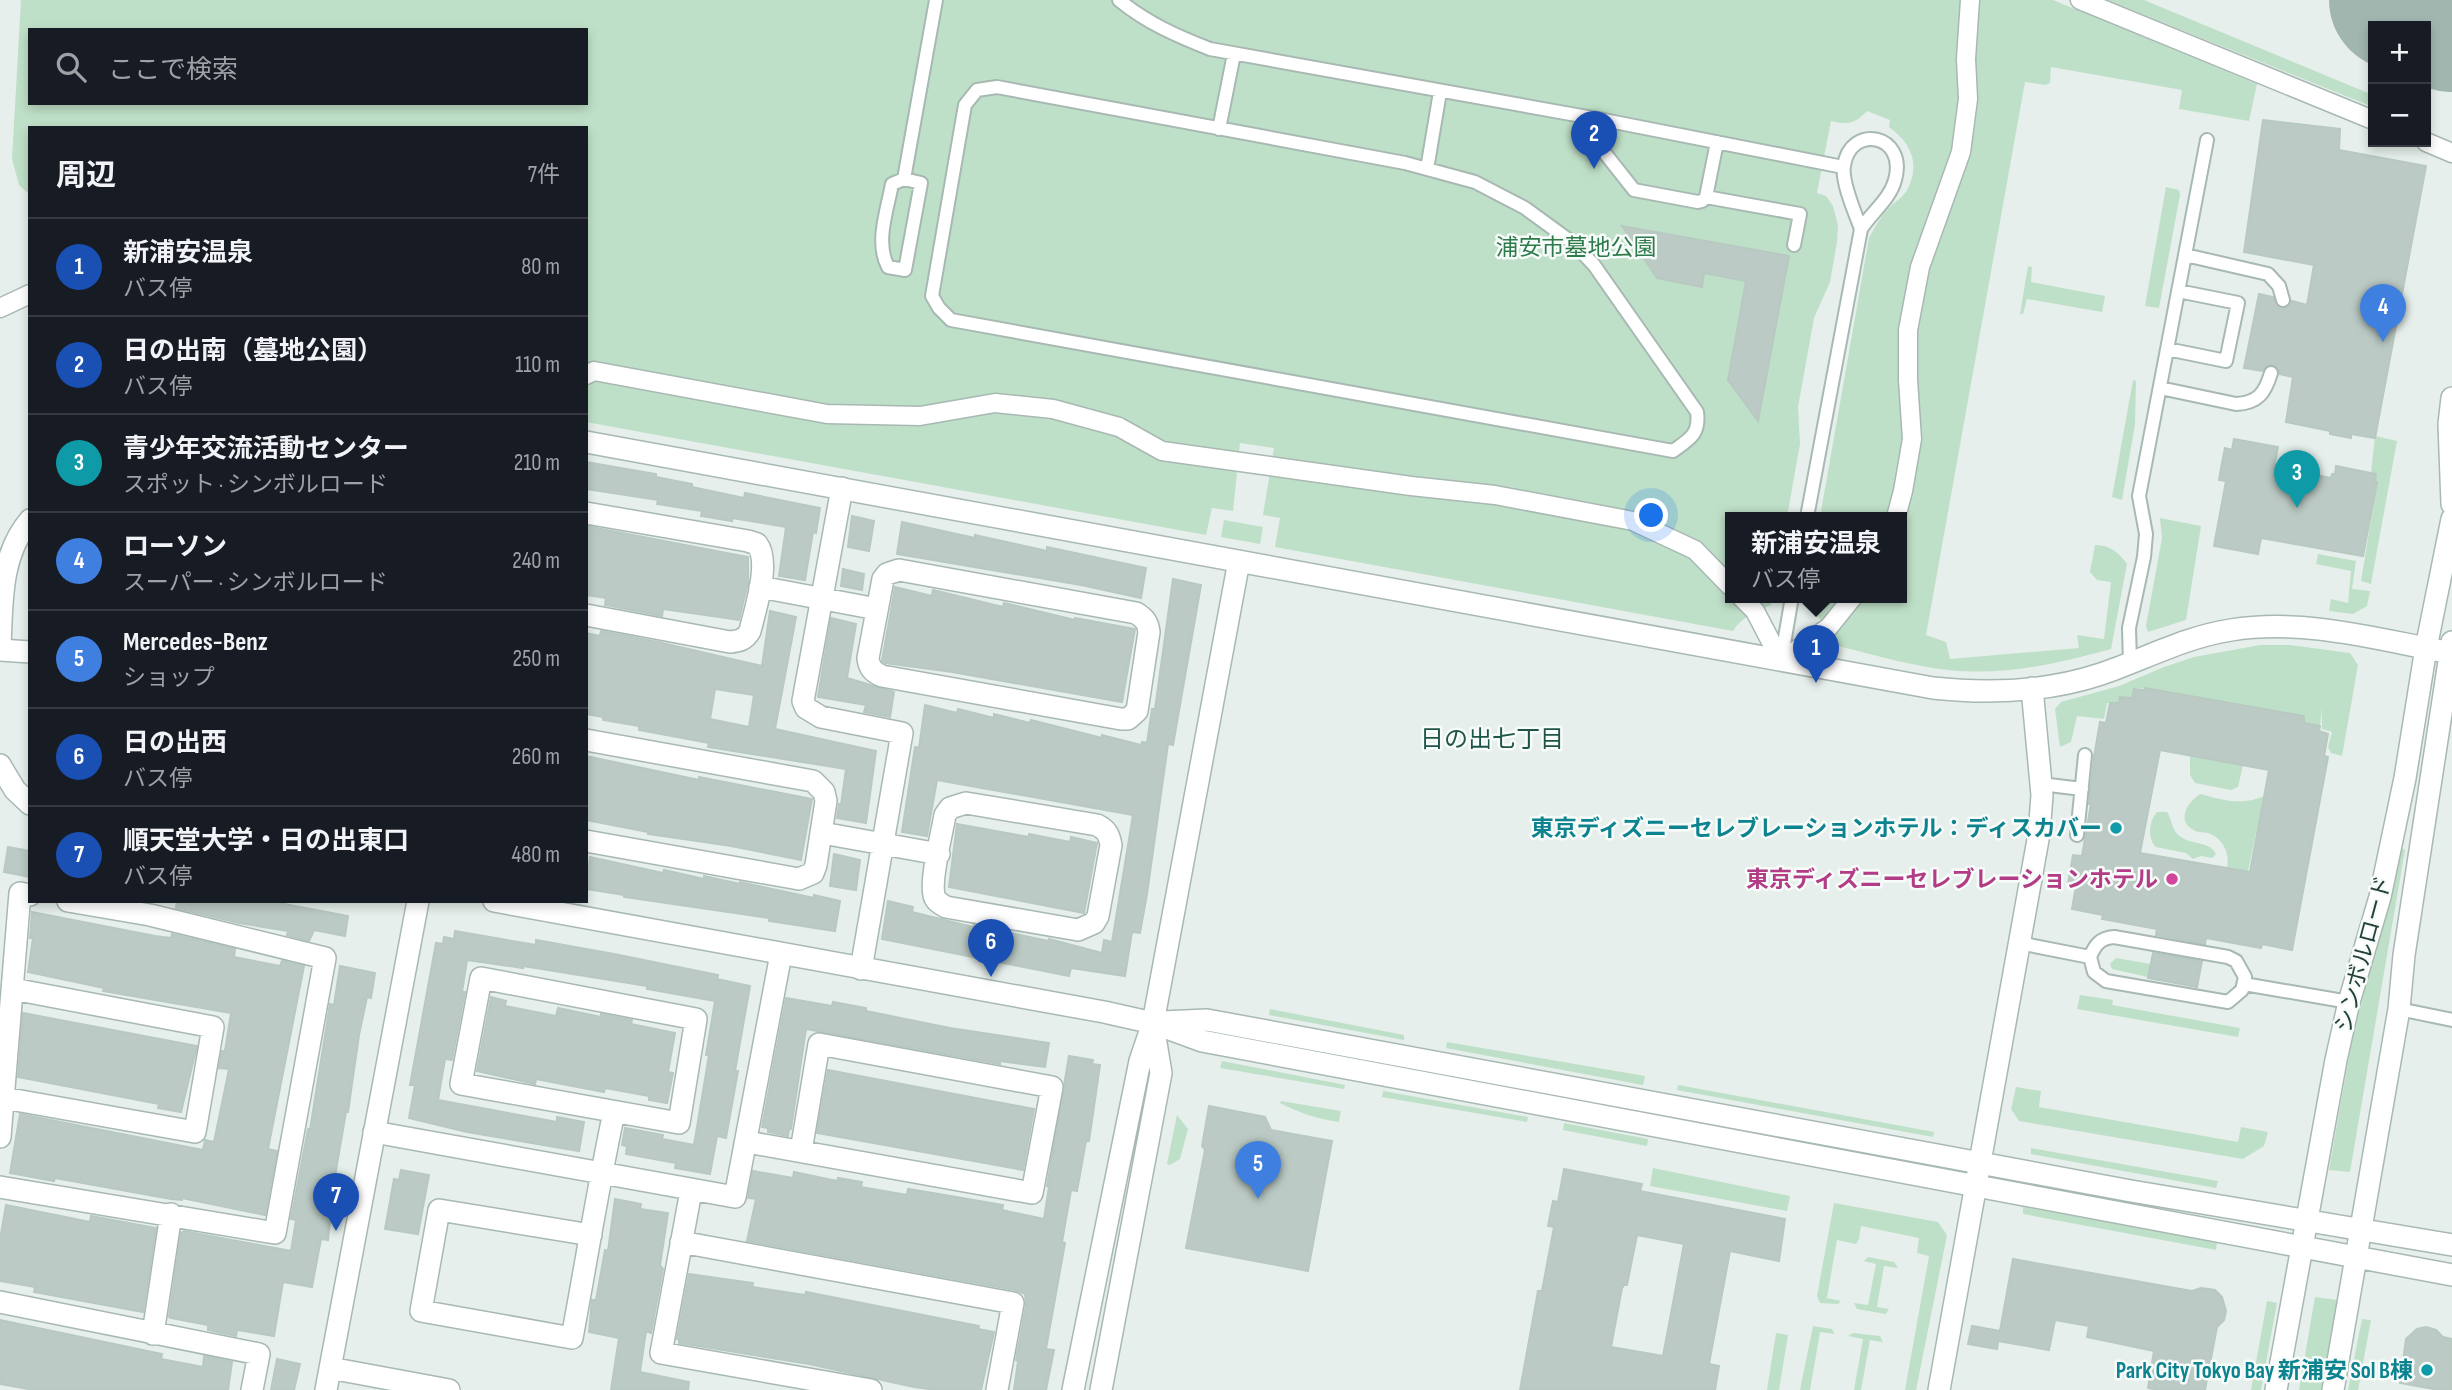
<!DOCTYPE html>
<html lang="ja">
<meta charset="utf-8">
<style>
:root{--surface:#171b24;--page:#20242c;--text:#f1f3f6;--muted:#9ea1a6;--line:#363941;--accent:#f4845f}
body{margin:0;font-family:"Sofia Sans Condensed","Noto Sans JP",sans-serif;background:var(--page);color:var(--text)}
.controls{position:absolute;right:21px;top:21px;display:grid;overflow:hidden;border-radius:0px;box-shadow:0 4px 10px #0003}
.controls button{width:63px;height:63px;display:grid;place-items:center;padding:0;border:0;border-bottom:2px solid var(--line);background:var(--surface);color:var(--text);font:35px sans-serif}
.you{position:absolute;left:1652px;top:516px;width:24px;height:24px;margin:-18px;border:5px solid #fff;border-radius:50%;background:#1a73e8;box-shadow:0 0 0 10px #1a73e833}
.badge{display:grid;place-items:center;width:46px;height:46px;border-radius:50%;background:var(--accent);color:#fff;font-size:23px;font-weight:700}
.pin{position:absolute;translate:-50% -58px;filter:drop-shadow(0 2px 4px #0008)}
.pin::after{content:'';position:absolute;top:37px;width:24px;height:21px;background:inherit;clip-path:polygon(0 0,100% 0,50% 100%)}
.popup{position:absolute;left:1725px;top:512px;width:182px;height:91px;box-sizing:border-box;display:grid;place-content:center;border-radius:0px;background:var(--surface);filter:drop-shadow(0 2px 5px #0005);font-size:23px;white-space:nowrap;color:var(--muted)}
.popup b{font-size:26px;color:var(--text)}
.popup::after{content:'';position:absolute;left:50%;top:100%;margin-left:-14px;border:14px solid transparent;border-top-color:var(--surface)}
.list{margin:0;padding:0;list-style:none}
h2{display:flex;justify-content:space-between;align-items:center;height:91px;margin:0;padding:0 28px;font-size:30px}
h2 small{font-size:23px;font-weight:400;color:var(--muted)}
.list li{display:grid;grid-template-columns:46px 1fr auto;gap:21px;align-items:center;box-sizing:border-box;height:98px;padding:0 28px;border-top:2px solid var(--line)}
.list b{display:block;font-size:26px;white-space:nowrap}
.list p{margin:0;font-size:23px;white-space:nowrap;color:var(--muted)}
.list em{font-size:23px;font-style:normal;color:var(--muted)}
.icon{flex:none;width:38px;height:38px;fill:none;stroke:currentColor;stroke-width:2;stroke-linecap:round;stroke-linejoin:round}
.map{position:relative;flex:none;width:2452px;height:1390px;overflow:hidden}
.search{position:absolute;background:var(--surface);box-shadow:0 4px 10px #0003;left:28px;top:28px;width:560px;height:77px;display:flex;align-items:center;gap:18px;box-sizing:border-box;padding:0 24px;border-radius:0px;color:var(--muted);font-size:26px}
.panel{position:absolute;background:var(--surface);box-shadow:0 4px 10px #0003;left:28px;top:126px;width:560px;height:777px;border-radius:0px}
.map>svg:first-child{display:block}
</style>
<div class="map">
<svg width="2452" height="1390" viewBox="0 0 2452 1390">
<rect width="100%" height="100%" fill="#e6efeb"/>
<path fill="#bfe0c8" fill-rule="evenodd" d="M21,0h2032l204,84 -8,37 -70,-12 3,-19 -131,-23 -1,16 -5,2 -20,-3 -99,553 20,7 4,17 129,-11 -2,-13 27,4 7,-57 -14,-2 -7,-8 5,-27c13,-1 25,8 32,19l-16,85c-54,15 -106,27 -163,21 -37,-4 -73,-15 -110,-24 -7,-19 -18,-28 -34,-40l1,-9h97v-80h-82l49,-279c7,-13 12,-22 22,-32 5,-5 13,-10 16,-16 14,-26 4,-47 -18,-63l1,-7 -23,-9c-12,13 -20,14 -36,10l-14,72 9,3 7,10 5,19 -1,17 -7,40 -16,36 -16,89 2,37 -13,73h-57v80h42l-1,8c-14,6 -30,12 -38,26l-458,-84 5,-29 -17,-3 11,-67 -34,-5 -7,68 -21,-3 -6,27 -620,-113v-294h-556v67l-11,-10 -7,-26zM30,30h556v73h-556z
M2107,0h37l229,95v12z
M2166,187l13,3 1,5 -21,113 -14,-2z
M2028,266l4,1 -1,15 74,14 -3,16 -75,-13 -4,15h-3z
M2133,380l3,1 -1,43 -13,76 -10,-3z
M2375,436l22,5 -26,143 -10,-3 16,-98 -2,-1 1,-8 -5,-1z
M2160,518l41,8 -15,94 -38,12 -2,-6 16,-88z
M1224,520l39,7 -3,17 -39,-7z
M2318,554l38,7 -4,28 18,2 -3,15 -14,8 -24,-3 2,-12 17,4 3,-32 -35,-7z
M2260,645h30l60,8 8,12 -16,91 -11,-3 -3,-6 4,-15 -10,-3v-21l-2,18 -16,-3 -1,-7 -158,-28 -11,1 -2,9 -11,-1 -2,6h-12l-3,16 -27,-3 -6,26 -11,5 -5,-38 6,-7 58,-16 45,-19 30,-10z
M2190,756l53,9 -5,22 -7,3 -36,-7 -5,-8z
M2200,794c23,6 41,12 64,2l-16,75 -21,-3c3,-15 -4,-30 -19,-35 -6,-1 -11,0 -16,-4 -16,-10 -3,-28 8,-35z
M2157,812h10c6,9 4,19 14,25 11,8 29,4 35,17l-4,4 -11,-2 -8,3 -7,-6 -30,-6c-9,-9 -7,-26 1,-35z
M2401,848l4,2 -55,322 -21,-2 23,-130z
M2116,958l35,6 -3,13 -36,-8 -2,-5z
M2080,995l33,5 -1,5 128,23 -2,9 -161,-28z
M1270,1009l134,26v5l-135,-25z
M1447,1042l198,34 -2,9 -197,-37z
M1222,1061l123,24 -1,4 -124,-21z
M1678,1085l256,47 -1,5 -256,-47z
M2016,1087l25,4 -2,16 199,35 3,-15 27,5 -4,14 -21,13 -224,-38 -8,-12z
M1383,1091l145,26 -1,5 -145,-25z
M1281,1101l60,10 -2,11c-21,-3 -40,-9 -59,-19z
M1177,1115l11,14 -8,30 -10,6 -3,-1z
M1564,1123l84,16 -1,7 -84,-16z
M2031,1148l187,33 -2,7 -185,-34z
M1653,1168l137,28 -3,15 -137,-25z
M1834,1203l104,19 9,13 -31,155h-11l24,-134 -12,-3 2,-15 -58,-12 -2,13 -3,5 -19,-4 -10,58 14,3 -3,3 -18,-1 -3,-7z
M2023,1207l194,35 -1,8 -193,-36z
M1868,1257l26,5 4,6 -14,-2 -7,41 12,2 -3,5 -29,-5 -3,-6 14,2 8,-41 -12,-3z
M2315,1297l22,3 -16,90h-22z
M2267,1301l10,2 -16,87h-10z
M2362,1319l9,1 -13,70h-10z
M1813,1326l19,3 3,5 -15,-2 -10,58h-10z
M1776,1333l12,2 -9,55h-12z
M1853,1333l27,3 3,6 -13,-2 -9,50h-7l9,-51 -15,-3z"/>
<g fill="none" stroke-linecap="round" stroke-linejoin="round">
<path stroke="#a2b6b0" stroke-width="140" d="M2399,0l53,22"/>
</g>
<path fill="#bbcac4" stroke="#b8c9c2" stroke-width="2" fill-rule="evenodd" d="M2263,120l77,9 -1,21 87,16 -51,272 -24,-4v4l-21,-4v-3l-44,-9 7,-45 -14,-3 -1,-6 -5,-3 -7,1 -4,5 -18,-3 15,-74 14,3 3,9 6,3 7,-2 3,-6 15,4 7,-40 -70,-13z
M1622,226l167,30 -31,165 -30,-41 18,-99 -42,-8 -2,14 -45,-9z
M2234,439l44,8 -4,20 57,11 1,-4h3l1,-8 40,8 -1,8h2l-14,74 -102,-18 -3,16 -44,-8 12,-65 -7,-1 3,-17 3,-15 7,2z
M586,462l70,12v3l36,7v3l52,11 1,-5 75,15 -4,25 -3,-1 -8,48 -26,-4 7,-49 -54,-9v3l-31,-5 1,-5 -45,-7 1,-4 -72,-11z
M852,516l22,5 -5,30 -21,-4z
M902,522l73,16v-3l72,16v-4l99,21 -5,30 -60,-13 -184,-31z
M586,526l162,31v26l-9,37 -76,-11 -1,7 -57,-11 1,-7 -20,-3z
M843,569l21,5 -2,16 -21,-4z
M1173,579l28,6 -28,160 -5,-1 -21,150 -7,39 -8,-1 -7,44 -54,-8 -2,8 -187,-37 6,-38 25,6 -1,5 61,15 1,-2 74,16 1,-2 53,14 2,-13 8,2 21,-127 -196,-35 -10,56 -25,-4 13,-85 4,1 6,-43 32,8 1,-4 36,9v-4l36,9 1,-3 71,18v-3l39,10 1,-3 5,1 5,-34h3z
M895,587l37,9 1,-6 70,17 1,-4 71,17v-2l60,11 -13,73 -170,-30 -67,-9 -3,-2z
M770,611l26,6 -21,112 101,22 -10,72 -29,-5 2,-14 2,1 5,-36 -138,-22 1,-4 -70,-13v-4l-36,-6v-3l-17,-3v-81l14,3 1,-5 57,11 104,24zM715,689l39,6 -5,32 -39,-8z
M831,618l25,6 -9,54 47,14 -4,25 -26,-5 2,-7 -48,-8z
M2145,688l159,28v7l16,3 -1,5 9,3 -4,22 4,1 -36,193 -30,-6 -1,4 -55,-10 -1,6 -49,-9 1,-6 -55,-10 1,-4 -31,-6 4,-23 -8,-2 5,-29 9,1 9,-52h-2l5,-47 6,-35 6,1 4,-20h9l1,-6 12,1 2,-9 10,1zM2160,750l109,20 -19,102 -110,-19z
M586,756l113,24v-3l113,22 -11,61 -70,-14 -83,-12v-2l-62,-12z
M957,824l72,13v-3l41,8 1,-5 26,6 -13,70 -135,-26z
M8,847l22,4v26l-26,-5z
M834,854l26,6 -4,30 -26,-4z
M590,857l73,16 1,-3 40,9v-3l36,8v-2l74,16v-3l26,6 -5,30 -66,-10v-3l-145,-21v-2l-38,-6z
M177,901h92l79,15 -3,20 -31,-6 -5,11 -22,-6 1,-4 -49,-8 -63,-15z
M32,912l123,24 16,2 1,-4 63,15 -1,8 46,9 2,-5 22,5 -36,183 9,2 -12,64 -83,-17v2l-11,-1 -116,-21 -1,3 -44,-8 10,-59 183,36 2,-10 9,2 15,-73 -10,-1 3,-17h3l6,-38 -128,-22 1,-3 -76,-16 5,-34h-3z
M455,931l81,14v-5l78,14 104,21 -1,4 33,7 -15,85h3l-12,67 -9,-2 -7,38 -35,-6 1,-5 -50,-9 1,-8 -5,-1 3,-17 38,7 -1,4 32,6 15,-90h-3l9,-54 -68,-12v-3l-124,-20v2l-56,-8 -5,32h3l-13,68 -7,-1 -7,41 119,22v-5l27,5 -5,29 -112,-19 -58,-14 6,-33h-5l26,-142 7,1 1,-7 10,2z
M2153,953l49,8 -5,26 -49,-9z
M340,966l35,7 -4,25 -4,-1 -8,38 -11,77h-2l-11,64 -7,64 -7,-1 -9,48 -29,-5 -9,54 -37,-6 -1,6 -28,-6v-5l-37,-7 -2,-1 12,-84 3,-2 107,20 5,-31 -5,-1 17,-90 2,1 20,-126 4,1z
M491,997l15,4 -1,5 51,10 2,-8 43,9v-3l31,6 -1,4 44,9 -7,39 5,1 -6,30 -18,-3v-4l-44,-8 -1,4 -68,-13 -1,5 -58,-13z
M786,998l46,8 1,-4 33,6v3l84,17 99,15 -4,24 -45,-6v3l-194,-35 -15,100h-2l-1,7 -20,-4v-4l-6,-1z
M23,1013l174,33 -16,66 -23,-4 1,-4 -141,-27z
M1069,1056l24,4 -1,4 8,1 -11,76h-3l-9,50 -6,-1 -9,52 3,1 -19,106 8,1 -8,40h-32l4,-29 -2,-1 10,-55 -1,-11 -10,-4 -268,-49 9,-42 -8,-1 5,-27 40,7 1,-6 43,9 1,-3 24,4 -1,5 46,8 1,-6 25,4 70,12 -1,5 42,9 5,-32 -2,-1z
M828,1070l206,39 -11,61 -206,-37z
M1209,1106l56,11 6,13 61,11 -24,130 -122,-23 19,-98 -3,-4z
M1564,1169l78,15 -2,7 145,28 -6,42 -49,-10 -21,113 10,2 -4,24h-195l18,-99h4l12,-64 -6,-1 5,-25 5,1zM1637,1235l47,9 -21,112 -52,-9 11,-59 2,-3h3z
M401,1170l28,5 -11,59 -33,-5 9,-50 5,1z
M615,1199l26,5 -1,5 28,4 -8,52 3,4 -12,64 -5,-2 -6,41 49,10 -1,8h-77l8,-52 -30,-6 3,-32h4l9,-50 3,1z
M6,1205l84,17 1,-6 65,12 -13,84 -109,-20 1,-5 -35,-6v-41z
M2013,1259l179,32 9,-3 14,2 7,7 4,14 -2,9 -7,7 -12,63h-46l-11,-2 6,-37 -67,-14 2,-11 -34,-6 -6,30 -51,-9 -1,8 -29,-5 4,-18 28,5z
M689,1274l64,9 -1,4 53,8 1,-3 173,34 -1,3 16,3 -13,58h-45l-22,-3 -105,-23 -130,-21v-4h-2z
M0,1320l162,34 -1,5 42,8 1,-11 28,6 -4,28h-194l-34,-6z
M2426,1327l10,3 7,7 9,2v51h-13l-39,-7 6,-44 11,-10z
M277,1359l23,5 -6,26h-23z"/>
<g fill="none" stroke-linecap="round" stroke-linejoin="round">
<g stroke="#a8b8b2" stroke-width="16">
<path id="service" d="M1119,0c28,23 58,36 91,49l394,71 239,47
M997,87l408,76 70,19 50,26 48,35 21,22 103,147c3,22 -7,27 -24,39l-722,-131 -12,-12 -7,-12 33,-191 12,-15z
M1604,120l-3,19 3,13 30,38 64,12 4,-1 4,-4 11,-55
M1219,129l15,-75
M1427,169l13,-77
M904,179l17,4 -16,87 -17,-3c-13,-25 -1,-56 4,-83z
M904,179l32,-179
M1706,197l94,17 -6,31
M2185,255l83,19 11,12 4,14
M2167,349l59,12 12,-58 -60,-12
M2160,388l76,16c22,-1 29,-11 35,-31
M1807,517l54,-288c11,-17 29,-30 34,-49 13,-46 -45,-57 -51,-14 -3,15 11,47 17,63
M1781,661l11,-64
M2130,663l-1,-35 15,-71 2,-23 -7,-38 68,-356
M2041,784l41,5
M2077,835l8,-80
M2114,937l114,20 8,4 9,16 -3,13 -14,12 -122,-21 -12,-9 -4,-15c5,-12 10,-19 24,-20z
M2019,943l71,14
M2244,984l105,18
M2399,1009l53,11"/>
</g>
<g stroke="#a8b8b2" stroke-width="21">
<path id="pedestrian" d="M2080,0l293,120
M2426,142l26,11
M0,308l30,-14
M586,375l8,-4 233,43 93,2 75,-13 58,6 66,18 43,24 249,35 84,9 138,26 62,29 35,36
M1896,517l7,-26 9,-52 -4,-59v-50l12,-63 41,-115 7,-53 -2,-40 4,-59
M1741,597l14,14 26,50 48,-34 24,-30"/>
</g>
<g stroke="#a8b8b2" stroke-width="24">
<path id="minor" d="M842,488l-39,213 3,7 15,9 81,16 -41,236
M586,513l162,28 9,3c14,18 -2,66 -7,87 -5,9 -11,10 -20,11l-144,-27
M899,570l237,43c8,5 12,9 13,19l-12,79 -9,8h-7l-239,-43c-9,-4 -13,-8 -14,-18l15,-79 4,-5z
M760,587l117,22
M0,650l30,2
M586,740l227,41 11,11 2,9 -10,64 -3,8 -14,6 -213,-38
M966,803l131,22c10,5 12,10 14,20l-13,71 -4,7 -16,7 -132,-23c-5,-3 -11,-6 -12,-12 -4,-16 8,-62 11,-80l5,-7z
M822,833l117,21
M481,978l215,41 -17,104 -218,-39z
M4,1098l191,34 18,-105 -200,-38
M374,1132l361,65 46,-243
M0,1137l20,-244 10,2
M747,1142l285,51 20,-106 -233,-43 -18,107
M0,1187l275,46 50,-275 -175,-43 -82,-14
M691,1191l-30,162 210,37
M591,1235l-152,-25 -18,101 151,27c14,-75 26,-151 42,-226
M681,1242l332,61 -16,87
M0,1302l259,52 -7,36
M153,1334l18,-120"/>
</g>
<g stroke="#a8b8b2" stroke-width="24">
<path id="tertiary" d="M2452,398l-3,26 3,80
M586,442l1347,246c56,6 114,4 168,-14 44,-15 84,-37 130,-44 75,-12 148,10 221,23
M0,647c2,-44 0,-92 30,-127
M0,765l15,25 15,14
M494,901l610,111 49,11 49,18 1250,234
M1162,1022l45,-2 924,171 321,54
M330,1368l119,22
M326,1390l92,-489
M1073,1390l67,-329 13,-38 86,-462
M1101,1390l60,-317 -8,-48
M1939,1390l100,-556 3,-39 -10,-107
M2276,1390l60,-330 13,-58 31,-105 25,-119 21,-130 26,-129
M2333,1390l66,-381 5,-54 48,-313"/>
</g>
<use href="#service" stroke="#fff" stroke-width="12"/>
<use href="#pedestrian" stroke="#fff" stroke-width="18"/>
<use href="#minor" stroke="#fff" stroke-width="21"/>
<use href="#tertiary" stroke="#fff" stroke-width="21"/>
</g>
<g fill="#0f9aa8" stroke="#f7fbf9" stroke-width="2.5">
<circle cx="2116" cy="828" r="7"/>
<circle cx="2427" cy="1370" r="7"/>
</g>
<circle fill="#d1479c" stroke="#f7fbf9" stroke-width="2.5" cx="2172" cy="879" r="7"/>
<g text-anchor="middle" stroke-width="5" stroke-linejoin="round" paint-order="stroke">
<g font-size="23" fill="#2d7a4b" stroke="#f7fbf9">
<text x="1576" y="255">浦安市墓地公園</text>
</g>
<g font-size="23" font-weight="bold" fill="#0d838f" stroke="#f7fbf9" text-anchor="end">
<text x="2102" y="836">東京ディズニーセレブレーションホテル：ディスカバー</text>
<text x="2413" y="1378">Park City Tokyo Bay 新浦安 Sol B棟</text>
</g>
<g font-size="23" font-weight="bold" fill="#b23c85" stroke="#f7fbf9" text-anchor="end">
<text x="2158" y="887">東京ディズニーセレブレーションホテル</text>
</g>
<g font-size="23" fill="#24423a" stroke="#f7fbf9">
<text transform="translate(2363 954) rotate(-75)" y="8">シンボルロード</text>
</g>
<g font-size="24" fill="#1f5548" stroke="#f7fbf9">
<text x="1492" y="747">日の出七丁目</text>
</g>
</g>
</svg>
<div class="controls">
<button>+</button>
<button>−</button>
</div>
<div class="you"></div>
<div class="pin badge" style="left:1816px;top:683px;background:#1a4fb4">1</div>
<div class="popup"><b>新浦安温泉</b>バス停</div>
<div class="pin badge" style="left:1594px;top:169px;background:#1a4fb4">2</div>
<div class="pin badge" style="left:2297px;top:508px;background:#0f9aa8">3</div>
<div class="pin badge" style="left:2383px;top:342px;background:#3f7fe0">4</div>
<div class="pin badge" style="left:1258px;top:1199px;background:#3f7fe0">5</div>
<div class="pin badge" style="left:991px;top:977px;background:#1a4fb4">6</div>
<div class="pin badge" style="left:336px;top:1231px;background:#1a4fb4">7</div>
<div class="search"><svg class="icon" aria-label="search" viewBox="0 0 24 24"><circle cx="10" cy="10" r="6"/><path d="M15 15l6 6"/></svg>ここで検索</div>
<section class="panel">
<h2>周辺<small>7件</small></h2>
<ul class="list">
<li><span class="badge" style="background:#1a4fb4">1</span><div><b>新浦安温泉</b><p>バス停</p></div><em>80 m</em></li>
<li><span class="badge" style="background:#1a4fb4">2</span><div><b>日の出南（墓地公園）</b><p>バス停</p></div><em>110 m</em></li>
<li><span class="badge" style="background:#0f9aa8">3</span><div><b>青少年交流活動センター</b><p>スポット · シンボルロード</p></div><em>210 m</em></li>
<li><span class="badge" style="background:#3f7fe0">4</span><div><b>ローソン</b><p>スーパー · シンボルロード</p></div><em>240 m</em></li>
<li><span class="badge" style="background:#3f7fe0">5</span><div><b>Mercedes-Benz</b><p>ショップ</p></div><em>250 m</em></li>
<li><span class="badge" style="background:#1a4fb4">6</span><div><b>日の出西</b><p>バス停</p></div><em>260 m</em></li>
<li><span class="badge" style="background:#1a4fb4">7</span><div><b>順天堂大学・日の出東口</b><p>バス停</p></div><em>480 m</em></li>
</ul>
</section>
</div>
